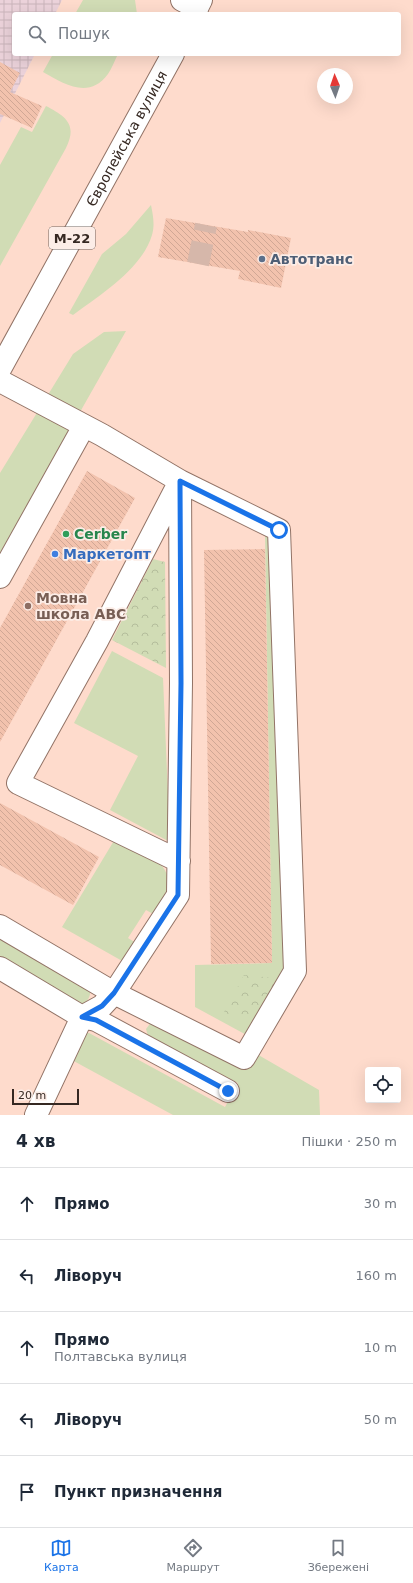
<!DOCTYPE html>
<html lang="uk">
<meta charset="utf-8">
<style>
:root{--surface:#fff;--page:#f2f2f3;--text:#1f2937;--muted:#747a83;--line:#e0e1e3;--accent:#1a73e8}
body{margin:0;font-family:"DejaVu Sans",sans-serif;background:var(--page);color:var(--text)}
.controls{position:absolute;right:12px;bottom:12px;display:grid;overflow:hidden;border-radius:4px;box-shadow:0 4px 16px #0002}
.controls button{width:36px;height:36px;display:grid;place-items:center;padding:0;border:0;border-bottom:1px solid var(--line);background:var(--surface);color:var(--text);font:20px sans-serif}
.compass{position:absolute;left:317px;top:68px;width:36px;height:36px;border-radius:50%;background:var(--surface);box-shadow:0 4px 16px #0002;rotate:358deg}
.scale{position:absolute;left:12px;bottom:10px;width:67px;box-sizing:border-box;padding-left:4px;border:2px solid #352822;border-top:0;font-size:11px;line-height:14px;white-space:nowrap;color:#352822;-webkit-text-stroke:3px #fcede7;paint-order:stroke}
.stop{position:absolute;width:12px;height:12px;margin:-9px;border:3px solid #1a73e8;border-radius:50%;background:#fff}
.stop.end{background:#1a73e8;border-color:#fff;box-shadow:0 1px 4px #0008}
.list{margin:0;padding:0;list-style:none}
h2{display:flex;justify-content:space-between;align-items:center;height:52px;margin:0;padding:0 16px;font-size:17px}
h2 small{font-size:13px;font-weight:400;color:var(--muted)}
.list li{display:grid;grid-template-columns:26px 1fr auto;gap:12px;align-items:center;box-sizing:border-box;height:72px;padding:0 16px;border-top:1px solid var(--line)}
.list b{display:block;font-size:15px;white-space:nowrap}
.list p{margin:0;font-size:13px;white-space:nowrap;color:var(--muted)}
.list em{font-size:13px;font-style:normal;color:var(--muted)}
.icon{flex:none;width:22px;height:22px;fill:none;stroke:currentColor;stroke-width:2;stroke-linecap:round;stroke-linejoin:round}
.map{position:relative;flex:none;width:413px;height:1115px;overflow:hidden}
.search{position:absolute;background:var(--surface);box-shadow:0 4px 16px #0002;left:12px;right:12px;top:12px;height:44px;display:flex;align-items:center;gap:10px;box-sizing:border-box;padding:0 14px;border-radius:4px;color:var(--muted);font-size:15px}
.sheet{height:412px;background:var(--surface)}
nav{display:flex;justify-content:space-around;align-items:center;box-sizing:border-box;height:56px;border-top:1px solid var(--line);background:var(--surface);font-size:11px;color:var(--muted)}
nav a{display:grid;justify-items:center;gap:2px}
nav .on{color:var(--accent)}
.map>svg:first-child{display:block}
</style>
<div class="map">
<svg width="413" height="1115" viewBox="0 0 413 1115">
<defs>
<pattern id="industrial-grid" width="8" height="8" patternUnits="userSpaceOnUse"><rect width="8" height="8" fill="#ebd2da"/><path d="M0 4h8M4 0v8" fill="none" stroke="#cab4bb"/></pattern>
<pattern id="park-crowns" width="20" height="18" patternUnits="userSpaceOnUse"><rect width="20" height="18" fill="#d1dcb5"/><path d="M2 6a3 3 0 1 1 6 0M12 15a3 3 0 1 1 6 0" fill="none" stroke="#b4bd9b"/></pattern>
<pattern id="building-back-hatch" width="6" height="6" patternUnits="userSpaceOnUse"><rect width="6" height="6" fill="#f2c2ad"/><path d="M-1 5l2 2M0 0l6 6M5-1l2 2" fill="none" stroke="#d0a795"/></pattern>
</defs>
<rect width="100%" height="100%" fill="#fedbcc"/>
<path fill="url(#industrial-grid)" d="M0,0h62l-7,14h-41v40h21l-35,69z"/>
<path fill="#d1dcb5" d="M83,0h52l2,14h-62z
M53,54h65c-3,6 -6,14 -10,20 -19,26 -44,10 -65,-2z
M46,106c19,10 32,18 20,42l-66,118v-101l21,-38 11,5z
M151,205c2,10 4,20 1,30 -10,34 -52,60 -79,80l-4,-2 33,-59 24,-20z
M126,331l-126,222v-80l73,-119 31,-22z
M265,535l11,6 14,430 -38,67 -57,-31v-42l77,-2z
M112,651l51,27 7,164 -60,-32 28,-54 -64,-33z
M115,839c19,9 61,22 52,50 -3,9 -9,17 -14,25l-7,-4 -18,28 8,5 -12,19 -62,-35z
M0,936l90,55c1,6 -4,14 -11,13l-79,-48z
M152,1021h5l88,48 10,-16 64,37 1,25h-147l-103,-56 14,-26h5l136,74 13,-24 -90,-47 -2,-7z"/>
<path fill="url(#park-crowns)" d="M153,559l12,3 1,106 -54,-28z
M244,975l39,4 -28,50 -31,-17z"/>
<path fill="url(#building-back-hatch)" d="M0,62l20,11 -10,19 32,14 -10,22 -32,-14z
M166,218l82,14v-2l43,8 -10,50 -43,-9 2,-8 -82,-14z
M87,471l48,27 -135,244v-114z
M265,549l7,414 -61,1 -7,-414z
M0,803l99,54 -26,48 -73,-40z"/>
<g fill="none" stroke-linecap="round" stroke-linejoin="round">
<path stroke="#d6b7aa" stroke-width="22" stroke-dasharray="22 11" stroke-linecap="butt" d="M198,264l8,-39"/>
<g stroke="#927366" stroke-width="24">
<path id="minor" d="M182,0l15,8
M0,381l102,54 78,46 -83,160 -79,142 161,78
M0,577l84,-151
M0,926l114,67 130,65 51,-87 -16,-441 -99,-49 1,202 -3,212 -64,98 -12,13 -20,11
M0,968l82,49 14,3 132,71
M36,1115l46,-98"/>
</g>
<g stroke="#927366" stroke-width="24">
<g id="highway">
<path d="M194,14l7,-14"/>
<path id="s1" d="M0,369l173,-315"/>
</g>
</g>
<use href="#minor" stroke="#fff" stroke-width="22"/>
<use href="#highway" stroke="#fff" stroke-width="22"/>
</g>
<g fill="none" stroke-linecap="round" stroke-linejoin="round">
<path stroke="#1a73e8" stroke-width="5" d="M228,1091l-132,-71 -14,-3 20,-11 12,-13 64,-98 3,-212 -1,-202 99,49"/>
</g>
<circle fill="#5c6f8a" stroke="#fcede7" stroke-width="1.5" cx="262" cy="259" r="4"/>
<circle fill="#2e9e5b" stroke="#fcede7" stroke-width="1.5" cx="66" cy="534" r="4"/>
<circle fill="#3f7fe0" stroke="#fcede7" stroke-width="1.5" cx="55" cy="554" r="4"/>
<circle fill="#8d6e63" stroke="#fcede7" stroke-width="1.5" cx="28" cy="606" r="4"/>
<g text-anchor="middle" stroke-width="3.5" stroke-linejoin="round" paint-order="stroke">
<rect fill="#fcede7" stroke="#71635d" stroke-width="1" x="49" y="227" width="46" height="22" rx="3"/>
<g font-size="13" font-weight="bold" fill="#352822">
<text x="72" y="243">М-22</text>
</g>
<g font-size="14" fill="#352822" stroke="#fcede7">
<text dy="5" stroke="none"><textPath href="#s1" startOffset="263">Європейська вулиця</textPath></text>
</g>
<g font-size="14" font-weight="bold" fill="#4e5e75" stroke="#fcede7" text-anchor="start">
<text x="270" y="264">Автотранс</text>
</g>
<g font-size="14" font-weight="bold" fill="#27864d" stroke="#fcede7" text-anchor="start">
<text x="74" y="539">Cerber</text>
</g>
<g font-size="14" font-weight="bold" fill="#366cbe" stroke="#fcede7" text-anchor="start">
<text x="63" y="559">Маркетопт</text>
</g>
<g font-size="14" font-weight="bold" fill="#785e54" stroke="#fcede7" text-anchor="start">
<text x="36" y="603">Мовна<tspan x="36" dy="16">школа ABC</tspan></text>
</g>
</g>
</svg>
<div class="controls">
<button><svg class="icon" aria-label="locate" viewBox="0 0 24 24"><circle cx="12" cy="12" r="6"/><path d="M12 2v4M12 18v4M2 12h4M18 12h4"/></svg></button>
</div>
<svg class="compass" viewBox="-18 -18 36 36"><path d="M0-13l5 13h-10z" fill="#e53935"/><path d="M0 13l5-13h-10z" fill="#747a83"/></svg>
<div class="scale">20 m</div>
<div class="stop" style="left:279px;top:530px"></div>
<div class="stop end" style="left:228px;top:1091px"></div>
<div class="search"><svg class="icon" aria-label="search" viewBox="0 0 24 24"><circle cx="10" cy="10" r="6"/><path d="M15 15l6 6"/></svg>Пошук</div>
</div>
<section class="sheet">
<h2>4 хв<small>Пішки · 250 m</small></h2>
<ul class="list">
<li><svg class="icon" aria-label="ahead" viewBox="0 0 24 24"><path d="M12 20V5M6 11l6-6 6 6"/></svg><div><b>Прямо</b></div><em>30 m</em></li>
<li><svg class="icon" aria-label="left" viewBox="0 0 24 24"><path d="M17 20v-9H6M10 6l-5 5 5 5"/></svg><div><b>Ліворуч</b></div><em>160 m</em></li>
<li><svg class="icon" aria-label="ahead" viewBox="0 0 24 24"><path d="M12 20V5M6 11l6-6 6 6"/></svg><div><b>Прямо</b><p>Полтавська вулиця</p></div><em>10 m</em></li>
<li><svg class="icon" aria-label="left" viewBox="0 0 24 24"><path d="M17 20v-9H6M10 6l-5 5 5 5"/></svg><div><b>Ліворуч</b></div><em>50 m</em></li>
<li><svg class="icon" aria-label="arrive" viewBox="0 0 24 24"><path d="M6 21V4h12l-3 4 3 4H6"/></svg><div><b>Пункт призначення</b></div></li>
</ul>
</section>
<nav>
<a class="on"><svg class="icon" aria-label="map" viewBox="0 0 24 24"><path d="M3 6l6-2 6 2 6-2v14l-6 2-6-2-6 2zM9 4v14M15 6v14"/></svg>Карта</a>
<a><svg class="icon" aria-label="directions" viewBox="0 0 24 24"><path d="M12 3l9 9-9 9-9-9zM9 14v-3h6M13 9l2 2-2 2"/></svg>Маршрут</a>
<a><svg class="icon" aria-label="saved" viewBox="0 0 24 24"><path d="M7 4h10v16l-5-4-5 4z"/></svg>Збережені</a>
</nav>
